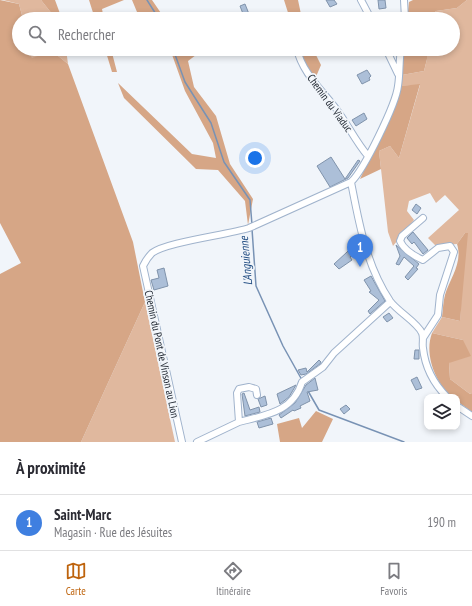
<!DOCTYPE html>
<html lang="fr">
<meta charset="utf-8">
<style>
:root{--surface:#fff;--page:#f7f7f7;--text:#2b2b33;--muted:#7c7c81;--line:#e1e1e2;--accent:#be630c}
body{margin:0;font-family:"PT Sans Narrow",sans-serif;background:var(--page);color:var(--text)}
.controls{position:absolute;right:12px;bottom:12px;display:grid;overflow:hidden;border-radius:8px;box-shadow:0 2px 6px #0003}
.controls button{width:36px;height:36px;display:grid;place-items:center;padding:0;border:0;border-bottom:1px solid var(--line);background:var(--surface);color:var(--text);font:20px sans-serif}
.you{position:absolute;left:255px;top:158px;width:14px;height:14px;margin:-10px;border:3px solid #fff;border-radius:50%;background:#1a73e8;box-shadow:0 0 0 6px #1a73e833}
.badge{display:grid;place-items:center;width:26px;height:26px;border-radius:50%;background:var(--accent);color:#fff;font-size:13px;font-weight:700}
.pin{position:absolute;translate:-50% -33px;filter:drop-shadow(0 1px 2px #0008)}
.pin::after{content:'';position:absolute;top:21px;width:14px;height:12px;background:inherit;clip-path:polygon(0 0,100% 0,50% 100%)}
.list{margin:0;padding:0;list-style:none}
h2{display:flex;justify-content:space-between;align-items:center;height:52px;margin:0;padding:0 16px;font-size:17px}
h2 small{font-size:13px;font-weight:400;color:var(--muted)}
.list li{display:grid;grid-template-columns:26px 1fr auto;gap:12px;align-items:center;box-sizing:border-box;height:56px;padding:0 16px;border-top:1px solid var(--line)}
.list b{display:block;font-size:15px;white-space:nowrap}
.list p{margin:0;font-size:13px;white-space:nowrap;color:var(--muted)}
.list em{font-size:13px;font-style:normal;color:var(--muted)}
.icon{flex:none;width:22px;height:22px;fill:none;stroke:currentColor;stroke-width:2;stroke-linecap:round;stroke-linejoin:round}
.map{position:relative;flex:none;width:472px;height:442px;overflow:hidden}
.search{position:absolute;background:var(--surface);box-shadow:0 2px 6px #0003;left:12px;right:12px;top:12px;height:44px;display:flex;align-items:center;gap:10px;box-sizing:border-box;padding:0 14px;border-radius:22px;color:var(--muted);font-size:15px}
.sheet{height:108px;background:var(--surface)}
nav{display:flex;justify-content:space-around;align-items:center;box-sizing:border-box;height:56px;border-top:1px solid var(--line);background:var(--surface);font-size:11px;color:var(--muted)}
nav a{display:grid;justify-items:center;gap:2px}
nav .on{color:var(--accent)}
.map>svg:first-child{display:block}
</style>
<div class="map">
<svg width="472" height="442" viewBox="0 0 472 442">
<rect width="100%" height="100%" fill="#f1f5fa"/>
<path fill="#e0b89e" d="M3,0h38l15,19h-33l-4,-15z
M467,0h5v393l-2,1 -20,-15 -1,-16 14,-23 -31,-7 10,-16 18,4 5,-88 -8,11 -21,2 -8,-8 31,-28 -14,-15 -9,8 -6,-10 -21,8 -2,10 7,9 -21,26 -5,-14 -9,-81 11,-5 9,12 21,-73 -19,1 1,-11 22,-4 3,-12v-10h26v-30h-24l7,-8 21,-3z
M30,49h36l2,15 -16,-13 -20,8z
M145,302l30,140h-94z"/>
<path fill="#d6a686" d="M0,0l19,4 4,15h-4v30h11l2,9 20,-7 16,13 65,178 12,60 -64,140h-81v-168l21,-11 -21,-40z
M41,0h14l7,19h-6z
M89,0h35l-22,9 2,10h-9z
M132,0h20l13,19h-22l-6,-7z
M284,0h14l4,19h-12z
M413,0h54l-10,8 -21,3 -7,8h-22l2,-17z
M105,49h6l6,23h-5z
M170,49h34l-16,12 6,26 22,29 14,48 23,35 -5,26 -3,-24 -27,-31 -22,-1 -72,-71 -6,-15 74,71 24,4 -3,-15 -28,-52z
M300,49h13l8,16 -6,14 -10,-14z
M404,49h23v10l-3,12 -22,4z
M420,84l-21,74 -9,-12 -11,5 2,18 -21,10 35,-74 6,-19z
M465,233h3l-8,88 -18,-4c1,-7 1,-15 3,-22 5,-17 18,-32 12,-51z
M432,333l31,7 8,16 -22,7 1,16 20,15 2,-1v19l-15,-11v-4h-5c-17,-14 -28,-43 -20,-64z
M316,411l17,8 -11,23h-42l-3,-18 22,-6 3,10z"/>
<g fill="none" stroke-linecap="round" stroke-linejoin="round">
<path stroke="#7892b4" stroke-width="1.5" d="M147,0l12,19
M173,49l12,33 26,41 13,39 26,38 2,25
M252,229l4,57 27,60 19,34
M308,391l11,19 85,32"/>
</g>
<path fill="#acbfd8" stroke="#8093ab" d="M326,0h8l3,4 -7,3z
M378,0h7l1,8 -7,1z
M245,4l6,15h-6l-5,-13z
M367,70l4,6 -2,2 1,2 -8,4 -5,-9z
M364,113l3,6 -11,7 -4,-6z
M331,157l14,22 13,-19 2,1 -12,17 -18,9 -13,-21z
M416,204l5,4 -4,6 -5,-4z
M413,232l15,18 -5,4 -9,-12 -2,2 -5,-6z
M359,241l2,7 -11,9 2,3 -13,9 -5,-5z
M396,245l23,19 -3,4 2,1 -10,11 -3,-3 9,-11 -10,-9 -5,8 -3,-1 4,-8z
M164,268l4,18 -14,4 -3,-10 8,-2 -2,-8z
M371,276l14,25 -15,13 -2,-3 11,-11 -10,-8 2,-1 -7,-11z
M389,313l4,5 -6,4 -4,-5z
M415,350h4v9h-5z
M319,360l2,2 -1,2 -14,10 -5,1 -3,-5 8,-2 1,4z
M417,377l5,11 -6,2 -5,-10z
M315,378l3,12 -11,2 3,9 -10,5 1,2 -7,3 -1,-1 -12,8 -2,-3 16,-12 11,-18z
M296,385l-7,12 -9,7 -3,-10z
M244,393l6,17 9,-3 1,5 -15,4 -3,-22z
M265,396l2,9 -6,2 -3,-8z
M346,405l4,4 -6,5 -4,-5z
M271,418l2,6 -14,4 -2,-6z"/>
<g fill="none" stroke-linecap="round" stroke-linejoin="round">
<g stroke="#a0b3cc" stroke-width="8">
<path id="minor" d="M361,0l10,19
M404,0l1,19
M297,49c5,24 26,42 40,61 11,15 19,32 31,46
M386,49l12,25
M351,182c8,41 15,83 39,119 8,11 27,21 32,32 2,5 0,11 1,15 2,19 11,36 24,49
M423,338l15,-23 2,-20 14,-43 -4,-6 -12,2 -15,12c-9,-4 -19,-10 -23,-19l2,-5 21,-18
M457,406l15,10
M239,422c27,-7 54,-10 63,-40l21,-15 11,-14 56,-51
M182,442l-39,-176c2,-4 5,-9 9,-13 14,-11 75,-18 97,-25l102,-46c13,-12 45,-78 47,-96 2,-12 1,-25 3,-37
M197,442l42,-20 -2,-29 2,-4 10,-2 7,2 1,6"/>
</g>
<use href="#minor" stroke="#fff" stroke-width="6"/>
</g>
<g text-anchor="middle" stroke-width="3.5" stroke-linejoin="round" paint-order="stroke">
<g font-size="11" fill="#1c232d" stroke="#f1f5fa">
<text transform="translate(330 103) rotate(54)" y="4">Chemin du Viaduc</text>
<text transform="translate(162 354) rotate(78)" y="4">Chemin du Pont de Vinson au Lion</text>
</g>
<g font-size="12" font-style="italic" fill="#1f4b81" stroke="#f1f5fa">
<text transform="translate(246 261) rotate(-95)" y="4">L'Anguienne</text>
</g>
</g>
</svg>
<div class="controls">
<button><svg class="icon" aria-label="layers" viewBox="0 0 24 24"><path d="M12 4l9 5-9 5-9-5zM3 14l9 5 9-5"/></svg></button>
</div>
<div class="you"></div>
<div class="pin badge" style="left:360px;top:267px;background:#3f7fe0">1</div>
<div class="search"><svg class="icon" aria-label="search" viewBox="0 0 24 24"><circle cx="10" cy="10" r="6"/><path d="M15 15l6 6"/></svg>Rechercher</div>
</div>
<section class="sheet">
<h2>À proximité<small></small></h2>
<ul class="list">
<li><span class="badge" style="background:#3f7fe0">1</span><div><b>Saint-Marc</b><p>Magasin · Rue des Jésuites</p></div><em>190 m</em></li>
</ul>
</section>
<nav>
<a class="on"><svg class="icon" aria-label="map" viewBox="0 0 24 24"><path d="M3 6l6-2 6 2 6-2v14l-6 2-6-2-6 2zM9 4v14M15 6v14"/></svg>Carte</a>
<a><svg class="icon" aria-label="directions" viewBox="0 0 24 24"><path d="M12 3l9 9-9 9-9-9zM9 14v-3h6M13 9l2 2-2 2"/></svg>Itinéraire</a>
<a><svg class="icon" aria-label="saved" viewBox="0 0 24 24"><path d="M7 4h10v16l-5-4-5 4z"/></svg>Favoris</a>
</nav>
